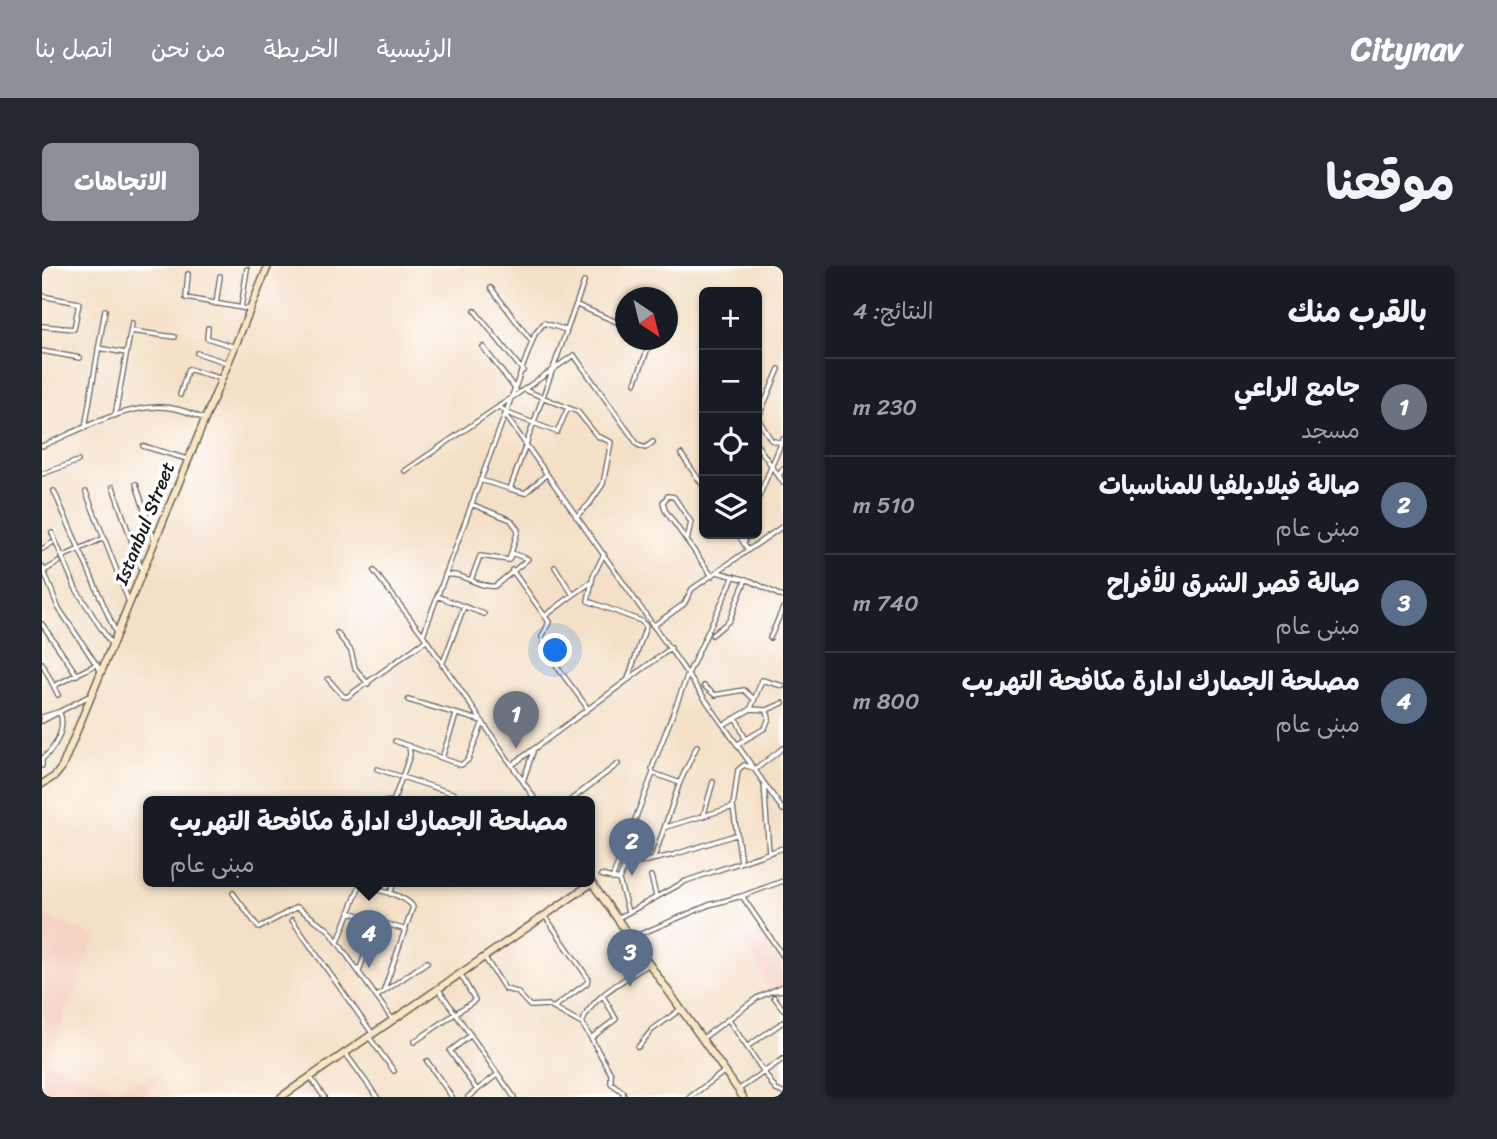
<!DOCTYPE html>
<html lang="ar">
<meta charset="utf-8">
<style>
:root{--surface:#171b24;--page:#242831;--text:#f1f3f6;--muted:#9ea1a6;--line:#363941;--accent:#8c9099}
body{margin:0;font-family:Sriracha,"Playpen Sans Arabic",sans-serif;background:var(--page);color:var(--text);direction:rtl}
.controls{position:absolute;right:21px;top:21px;display:grid;overflow:hidden;border-radius:10px;box-shadow:0 2px 5px #0004}
.controls button{width:63px;height:63px;display:grid;place-items:center;padding:0;border:0;border-bottom:2px solid var(--line);background:var(--surface);color:var(--text);font:35px sans-serif}
.compass{position:absolute;left:573px;top:21px;width:63px;height:63px;border-radius:50%;background:var(--surface);box-shadow:0 2px 5px #0004;rotate:145deg}
.you{position:absolute;left:514px;top:385px;width:24px;height:24px;margin:-18px;border:5px solid #fff;border-radius:50%;background:#1a73e8;box-shadow:0 0 0 10px #1a73e833}
.badge{display:grid;place-items:center;width:46px;height:46px;border-radius:50%;background:var(--accent);color:#fff;font-size:23px;font-weight:700}
.pin{position:absolute;translate:-50% -58px;filter:drop-shadow(0 2px 4px #0008)}
.pin::after{content:'';position:absolute;top:37px;width:24px;height:21px;background:inherit;clip-path:polygon(0 0,100% 0,50% 100%)}
.popup{position:absolute;left:101px;top:530px;width:452px;height:91px;box-sizing:border-box;display:grid;place-content:center;border-radius:10px;background:var(--surface);filter:drop-shadow(0 2px 5px #0005);font-size:23px;white-space:nowrap;color:var(--muted)}
.popup b{font-size:26px;color:var(--text)}
.popup::after{content:'';position:absolute;left:50%;top:100%;margin-left:-14px;border:14px solid transparent;border-top-color:var(--surface)}
.list{margin:0;padding:0;list-style:none}
h2{display:flex;justify-content:space-between;align-items:center;height:91px;margin:0;padding:0 28px;font-size:30px}
h2 small{font-size:23px;font-weight:400;color:var(--muted)}
.list li{display:grid;grid-template-columns:46px 1fr auto;gap:21px;align-items:center;box-sizing:border-box;height:98px;padding:0 28px;border-top:2px solid var(--line)}
.list b{display:block;font-size:26px;white-space:nowrap}
.list p{margin:0;font-size:23px;white-space:nowrap;color:var(--muted)}
.list em{font-size:23px;font-style:normal;color:var(--muted)}
.icon{flex:none;width:38px;height:38px;fill:none;stroke:currentColor;stroke-width:2;stroke-linecap:round;stroke-linejoin:round}
.map{position:relative;flex:none;width:741px;height:831px;overflow:hidden;direction:ltr;border-radius:10px}
header{display:flex;align-items:center;gap:42px;box-sizing:border-box;height:98px;padding:0 35px;background:var(--accent);color:#fff}
header strong{font-size:33px}
nav{display:flex;gap:38px;margin-inline-start:auto;font-size:24px}
.intro{display:flex;align-items:center;justify-content:space-between;box-sizing:border-box;height:168px;padding:0 42px}
h1{margin:0;font-size:49px}
.button{padding:18px 32px;border-radius:10px;background:var(--accent);color:#fff;font-size:24px;font-weight:700}
main{display:flex;gap:42px;padding:0 42px}
aside{flex:1;background:var(--surface);border-radius:10px;box-shadow:0 2px 5px #0004}
.map>svg:first-child{display:block}
</style>
<header>
<strong>Citynav</strong>
<nav><a>الرئيسية</a><a>الخريطة</a><a>من نحن</a><a>اتصل بنا</a></nav>
</header>
<div class="intro"><h1>موقعنا</h1><a class="button">الاتجاهات</a></div>
<main>
<aside>
<h2>بالقرب منك<small>النتائج: 4</small></h2>
<ul class="list">
<li><span class="badge" style="background:#6b7280">1</span><div><b>جامع الراعي</b><p>مسجد</p></div><em>230 m</em></li>
<li><span class="badge" style="background:#5c6f8a">2</span><div><b>صالة فيلاديلفيا للمناسبات</b><p>مبنى عام</p></div><em>510 m</em></li>
<li><span class="badge" style="background:#5c6f8a">3</span><div><b>صالة قصر الشرق للأفراح</b><p>مبنى عام</p></div><em>740 m</em></li>
<li><span class="badge" style="background:#5c6f8a">4</span><div><b>مصلحة الجمارك ادارة مكافحة التهريب</b><p>مبنى عام</p></div><em>800 m</em></li>
</ul>
</aside>
<div class="map">
<svg width="741" height="831" viewBox="0 0 741 831">
<rect width="100%" height="100%" fill="#fff"/>
<filter id="ink" filterUnits="userSpaceOnUse"><feTurbulence type="fractalNoise" baseFrequency=".0143" numOctaves="2"/><feDisplacementMap in="SourceGraphic" scale="14" xChannelSelector="R" yChannelSelector="G"/><feConvolveMatrix kernelMatrix="1 2 1 2 8 2 1 2 1" color-interpolation-filters="sRGB"/></filter>
<filter id="wash" filterUnits="userSpaceOnUse"><feTurbulence type="fractalNoise" baseFrequency=".00686" numOctaves="4" result="noise"/><feDisplacementMap in="SourceGraphic" scale="28" xChannelSelector="R" yChannelSelector="G"/><feGaussianBlur stdDeviation="1.57" result="paint"/><feColorMatrix in="noise" values="0 0 0 0 0 0 0 0 0 0 0 0 0 0 0 0 0 1.4 0 .05"/><feComposite in="paint" operator="in"/></filter>
<g filter="url(#wash)">
<rect width="100%" height="100%" fill="#f4e0c6"/>
<path fill="#f5d2c3" d="M0,649l54,22 -49,124 68,27 41,-12 -10,21h-104z
M721,665l20,30v25l-14,5 -11,-26 -14,-22z"/>
</g>
<g filter="url(#ink)">
<g fill="none" stroke-linecap="round" stroke-linejoin="round">
<g stroke="#686158" stroke-width="6">
<path id="street" d="M146,8l-2,24 62,11
M449,22l41,54
M0,30l37,7 -5,26 -32,-3
M174,38l4,-28
M535,39l49,21
M199,42l6,-39
M433,45l48,60
M166,62l-1,10 28,9
M89,65l44,6
M441,81l33,43
M56,82l28,5
M0,85l38,7
M155,87l31,10
M593,117l16,-43
M483,124l53,22 19,24 14,6 -8,42 -13,19 -14,14
M138,129l8,-26 34,10
M457,140l8,7 50,19 11,-24
M73,150l17,-93
M464,150l277,394
M715,151l14,23 10,3
M716,152l21,-49
M43,162l20,-118
M715,179l23,33
M0,180c36,-15 76,-38 115,-39 17,-1 33,6 48,12
M101,180l44,13
M639,188l23,33
M741,203l-4,6 4,8
M363,205l169,-116 64,90 7,3 8,-6
M0,208l36,-13
M438,214l30,9 74,-207
M94,218l18,55
M71,221l29,84
M468,223l15,4 22,-19
M12,225l62,142
M44,226l43,110
M715,235l26,-62
M10,267l24,56 35,55
M696,268l10,16
M645,275l4,-19 -17,-25 -6,-1 -5,6 2,8 47,66
M702,277l3,-9
M0,283l10,-6
M562,288l-11,22 -5,25 53,20 5,5 -18,53
M20,291l42,-19
M0,300l16,41 42,63
M470,304l37,52 -7,15c4,20 33,52 46,72
M2,305l15,-9
M332,305l49,64 114,167
M675,306l34,9 32,16
M403,309c19,-3 32,13 50,11l33,-27 -17,-6
M429,314l9,-24 29,4 9,-30 -7,-10 -40,-16
M531,329l17,-12
M395,330l47,18
M503,350l28,-21 -18,-28
M0,358l35,51
M611,360l31,-22 8,-15 91,-63
M295,367l14,18 4,17 13,16
M381,369l112,-301 9,-11 22,7
M670,369l17,-14 17,-42
M728,372l13,-30
M0,397l16,32
M400,399l22,-58
M286,413l15,17 4,1 78,-56
M12,420l43,-22
M662,420l11,9 29,-5 10,9
M366,434l74,21
M709,442l11,-28 21,6
M0,451l16,-5
M694,452l9,20
M0,455l49,-26
M683,458l26,-15 16,1 16,-7
M353,475l66,24 7,-5 15,-38
M696,478l27,-16 4,-10 -2,-7
M400,492l14,-43
M0,493c13,-10 24,-30 18,-46
M0,494v6
M470,499l159,-117
M335,503l78,25
M481,515l10,-29
M638,517l-27,-10 -1,-5 36,-94 46,-98
M722,517l5,70
M342,536l8,-1
M351,536l17,-47 -1,-9
M526,536l50,-38
M661,551l10,-35
M624,561l67,-20
M612,592l26,-76 17,-36
M699,596l-8,-55 5,-37 6,-5 12,4 27,-21
M559,609l18,5
M609,610l5,20
M570,613l41,-106
M741,615l-41,15 41,60
M318,619c15,5 45,9 53,22l-29,83
M191,627l26,35 38,-21 32,23 63,89
M348,628l4,-12
M307,646l57,18
M586,646l-9,-32 6,-14 48,-11 62,-20
M503,650l43,62 -1,5 -34,25
M576,652l68,-37 97,-33
M250,654l80,113
M589,672l78,-33 33,-9
M296,676l23,-60
M443,692l20,31 12,3 13,14 18,-1 34,19
M317,705l18,-50
M397,724l75,107
M731,725l10,-1
M561,730l13,23 -25,19 20,36v9l12,9 1,5
M334,731l51,-35
M732,731l9,12
M686,753l36,53 -26,18
M429,769l-21,16 27,39
M327,771l25,34
M549,772l-9,-14c8,-28 45,-45 67,-60
M661,772l54,-40 26,-12
M372,776l61,-42 -14,-25
M706,780l35,-24
M596,781l14,-17 29,-21
M304,788l31,43
M741,793l-19,13 12,18 7,3
M385,795l25,36
M269,812l13,19
M426,831l30,-23
M648,831l35,-26"/>
</g>
<g stroke="#686158" stroke-width="9">
<path id="secondary" d="M0,518l13,-8 7,-9 206,-501
M550,617l151,214
M239,831l311,-214"/>
</g>
<use href="#street" stroke="#fff" stroke-width="3.5"/>
<use href="#secondary" stroke="#fbe6c4" stroke-width="6"/>
</g>
</g>
<g text-anchor="middle" stroke-width="7" stroke-linejoin="round" paint-order="stroke">
<g font-size="19" fill="#1c1c1c" stroke="#fff">
<text transform="translate(102 257) rotate(-68)" y="7">Istanbul Street</text>
</g>
</g>
</svg>
<div class="controls">
<button>+</button>
<button>−</button>
<button><svg class="icon" aria-label="locate" viewBox="0 0 24 24"><circle cx="12" cy="12" r="6"/><path d="M12 2v4M12 18v4M2 12h4M18 12h4"/></svg></button>
<button><svg class="icon" aria-label="layers" viewBox="0 0 24 24"><path d="M12 4l9 5-9 5-9-5zM3 14l9 5 9-5"/></svg></button>
</div>
<svg class="compass" viewBox="-18 -18 36 36"><path d="M0-13l5 13h-10z" fill="#e53935"/><path d="M0 13l5-13h-10z" fill="#9ea1a6"/></svg>
<div class="you"></div>
<div class="pin badge" style="left:474px;top:483px;background:#6b7280">1</div>
<div class="pin badge" style="left:590px;top:610px;background:#5c6f8a">2</div>
<div class="pin badge" style="left:588px;top:721px;background:#5c6f8a">3</div>
<div class="pin badge" style="left:327px;top:702px;background:#5c6f8a">4</div>
<div class="popup"><b>مصلحة الجمارك ادارة مكافحة التهريب</b>مبنى عام</div>
</div>
</main>
